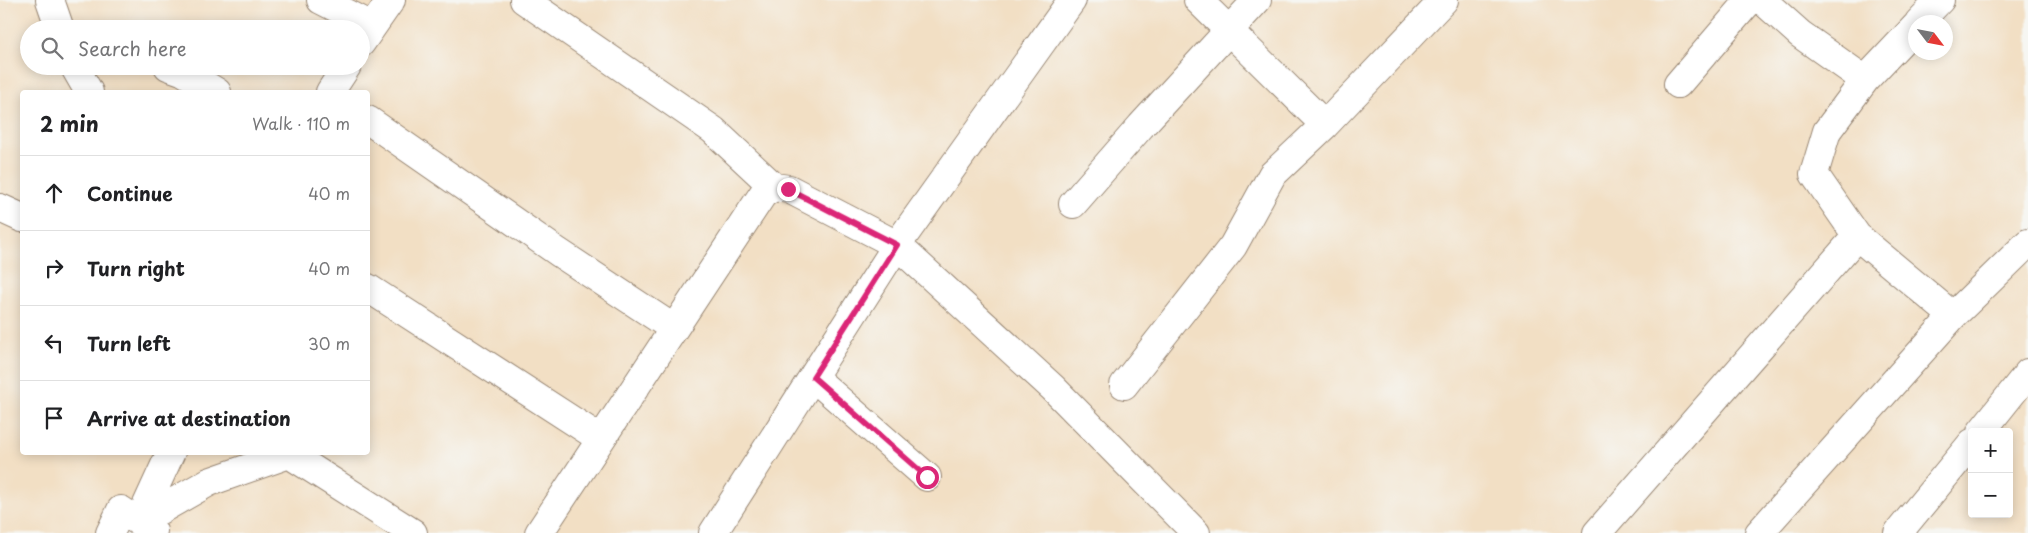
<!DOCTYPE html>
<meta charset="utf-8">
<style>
:root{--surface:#fff;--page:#f6f6f6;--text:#202124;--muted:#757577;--line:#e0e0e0}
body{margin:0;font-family:"Playpen Sans",sans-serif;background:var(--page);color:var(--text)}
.controls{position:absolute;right:15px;bottom:15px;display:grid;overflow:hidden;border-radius:5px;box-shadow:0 2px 12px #0003}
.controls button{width:45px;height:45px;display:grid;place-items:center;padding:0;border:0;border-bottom:1px solid var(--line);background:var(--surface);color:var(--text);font:25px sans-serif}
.compass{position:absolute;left:1908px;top:15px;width:45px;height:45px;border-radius:50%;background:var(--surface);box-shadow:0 2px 12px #0003;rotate:122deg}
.stop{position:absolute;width:15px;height:15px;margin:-11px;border:4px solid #db2777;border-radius:50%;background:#fff}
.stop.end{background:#db2777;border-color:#fff;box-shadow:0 1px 5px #0008}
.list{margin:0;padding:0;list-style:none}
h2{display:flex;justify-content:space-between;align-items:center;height:65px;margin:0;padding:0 20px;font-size:21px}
h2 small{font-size:16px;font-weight:400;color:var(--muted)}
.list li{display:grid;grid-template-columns:32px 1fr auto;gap:15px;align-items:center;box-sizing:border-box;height:75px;padding:0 20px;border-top:1px solid var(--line)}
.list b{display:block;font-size:19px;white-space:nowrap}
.list em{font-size:16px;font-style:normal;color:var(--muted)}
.icon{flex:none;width:28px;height:28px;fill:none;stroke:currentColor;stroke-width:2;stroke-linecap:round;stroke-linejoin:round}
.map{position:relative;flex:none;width:2028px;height:533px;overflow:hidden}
.search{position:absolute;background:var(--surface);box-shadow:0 2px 12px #0003;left:20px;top:20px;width:350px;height:55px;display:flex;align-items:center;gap:12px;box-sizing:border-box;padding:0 18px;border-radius:28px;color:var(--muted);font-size:19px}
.panel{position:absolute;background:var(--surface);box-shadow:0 2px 12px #0003;left:20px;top:90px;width:350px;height:365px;border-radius:5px}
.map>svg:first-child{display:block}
</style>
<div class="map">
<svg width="2028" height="533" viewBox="0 0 2028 533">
<rect width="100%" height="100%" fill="#f6f6f2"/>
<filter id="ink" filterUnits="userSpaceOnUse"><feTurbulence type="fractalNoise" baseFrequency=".02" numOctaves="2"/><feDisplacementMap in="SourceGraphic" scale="10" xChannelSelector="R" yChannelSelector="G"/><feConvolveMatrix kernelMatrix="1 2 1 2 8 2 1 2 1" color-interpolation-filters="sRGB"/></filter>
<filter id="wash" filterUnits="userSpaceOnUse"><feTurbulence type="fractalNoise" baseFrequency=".0096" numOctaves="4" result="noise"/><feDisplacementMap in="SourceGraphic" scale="20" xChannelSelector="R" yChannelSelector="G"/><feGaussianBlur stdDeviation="1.12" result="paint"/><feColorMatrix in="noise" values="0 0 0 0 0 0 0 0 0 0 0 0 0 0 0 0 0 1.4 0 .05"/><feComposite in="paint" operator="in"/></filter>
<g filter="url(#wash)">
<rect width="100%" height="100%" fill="#f2dfc4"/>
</g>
<g filter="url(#ink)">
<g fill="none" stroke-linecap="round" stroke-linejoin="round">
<g stroke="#968471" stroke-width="30">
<path id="minor" d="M50,0l10,29
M321,0l51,26
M524,0l189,130 61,57
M1198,0l127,125
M1762,0l38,34 65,46 51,-54
M1919,22l21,-22
M361,43l30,-43
M74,66l15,26
M168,66l14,5 35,21
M1678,84l72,-84
M330,92l17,-26
M368,120l190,132 115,76
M1073,204l68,-78 116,-126
M0,208l22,10
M1857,236l96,80 75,-73
M368,288l233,151
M813,377l114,100
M1124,385l109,-139 39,-71 53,-50 119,-125
M1981,432l47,-59
M139,522l70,-40 80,-28 124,79
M139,522l32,-70
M110,533l11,-23 32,21
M539,533l224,-339 11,-7 15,2 108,56 175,-245
M713,533l184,-288 156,143 143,145
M1597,533l260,-297 -43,-62 13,-43 38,-51
M1759,533l194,-217
M1898,533l74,-90"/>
</g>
<use href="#minor" stroke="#fff" stroke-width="28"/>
</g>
</g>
<g fill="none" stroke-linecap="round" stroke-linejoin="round" filter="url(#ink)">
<path stroke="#db2777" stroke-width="6" d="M788,189l109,56 -84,132 114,100"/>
</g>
</svg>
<div class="controls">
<button>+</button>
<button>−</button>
</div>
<svg class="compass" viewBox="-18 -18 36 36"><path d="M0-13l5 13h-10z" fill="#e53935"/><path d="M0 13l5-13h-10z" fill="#757577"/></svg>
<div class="stop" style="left:927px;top:477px"></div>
<div class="stop end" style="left:788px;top:189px"></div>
<div class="search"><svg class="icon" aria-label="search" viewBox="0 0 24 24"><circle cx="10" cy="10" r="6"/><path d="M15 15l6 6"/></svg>Search here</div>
<section class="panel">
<h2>2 min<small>Walk · 110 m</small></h2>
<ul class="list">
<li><svg class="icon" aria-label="ahead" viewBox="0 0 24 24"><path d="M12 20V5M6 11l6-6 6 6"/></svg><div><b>Continue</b></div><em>40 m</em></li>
<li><svg class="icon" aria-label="right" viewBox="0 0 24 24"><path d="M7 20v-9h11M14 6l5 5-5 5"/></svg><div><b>Turn right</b></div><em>40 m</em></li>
<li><svg class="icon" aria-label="left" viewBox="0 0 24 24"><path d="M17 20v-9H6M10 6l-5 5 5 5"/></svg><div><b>Turn left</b></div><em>30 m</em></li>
<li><svg class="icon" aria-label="arrive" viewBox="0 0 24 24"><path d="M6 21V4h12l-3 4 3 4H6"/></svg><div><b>Arrive at destination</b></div></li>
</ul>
</section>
</div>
